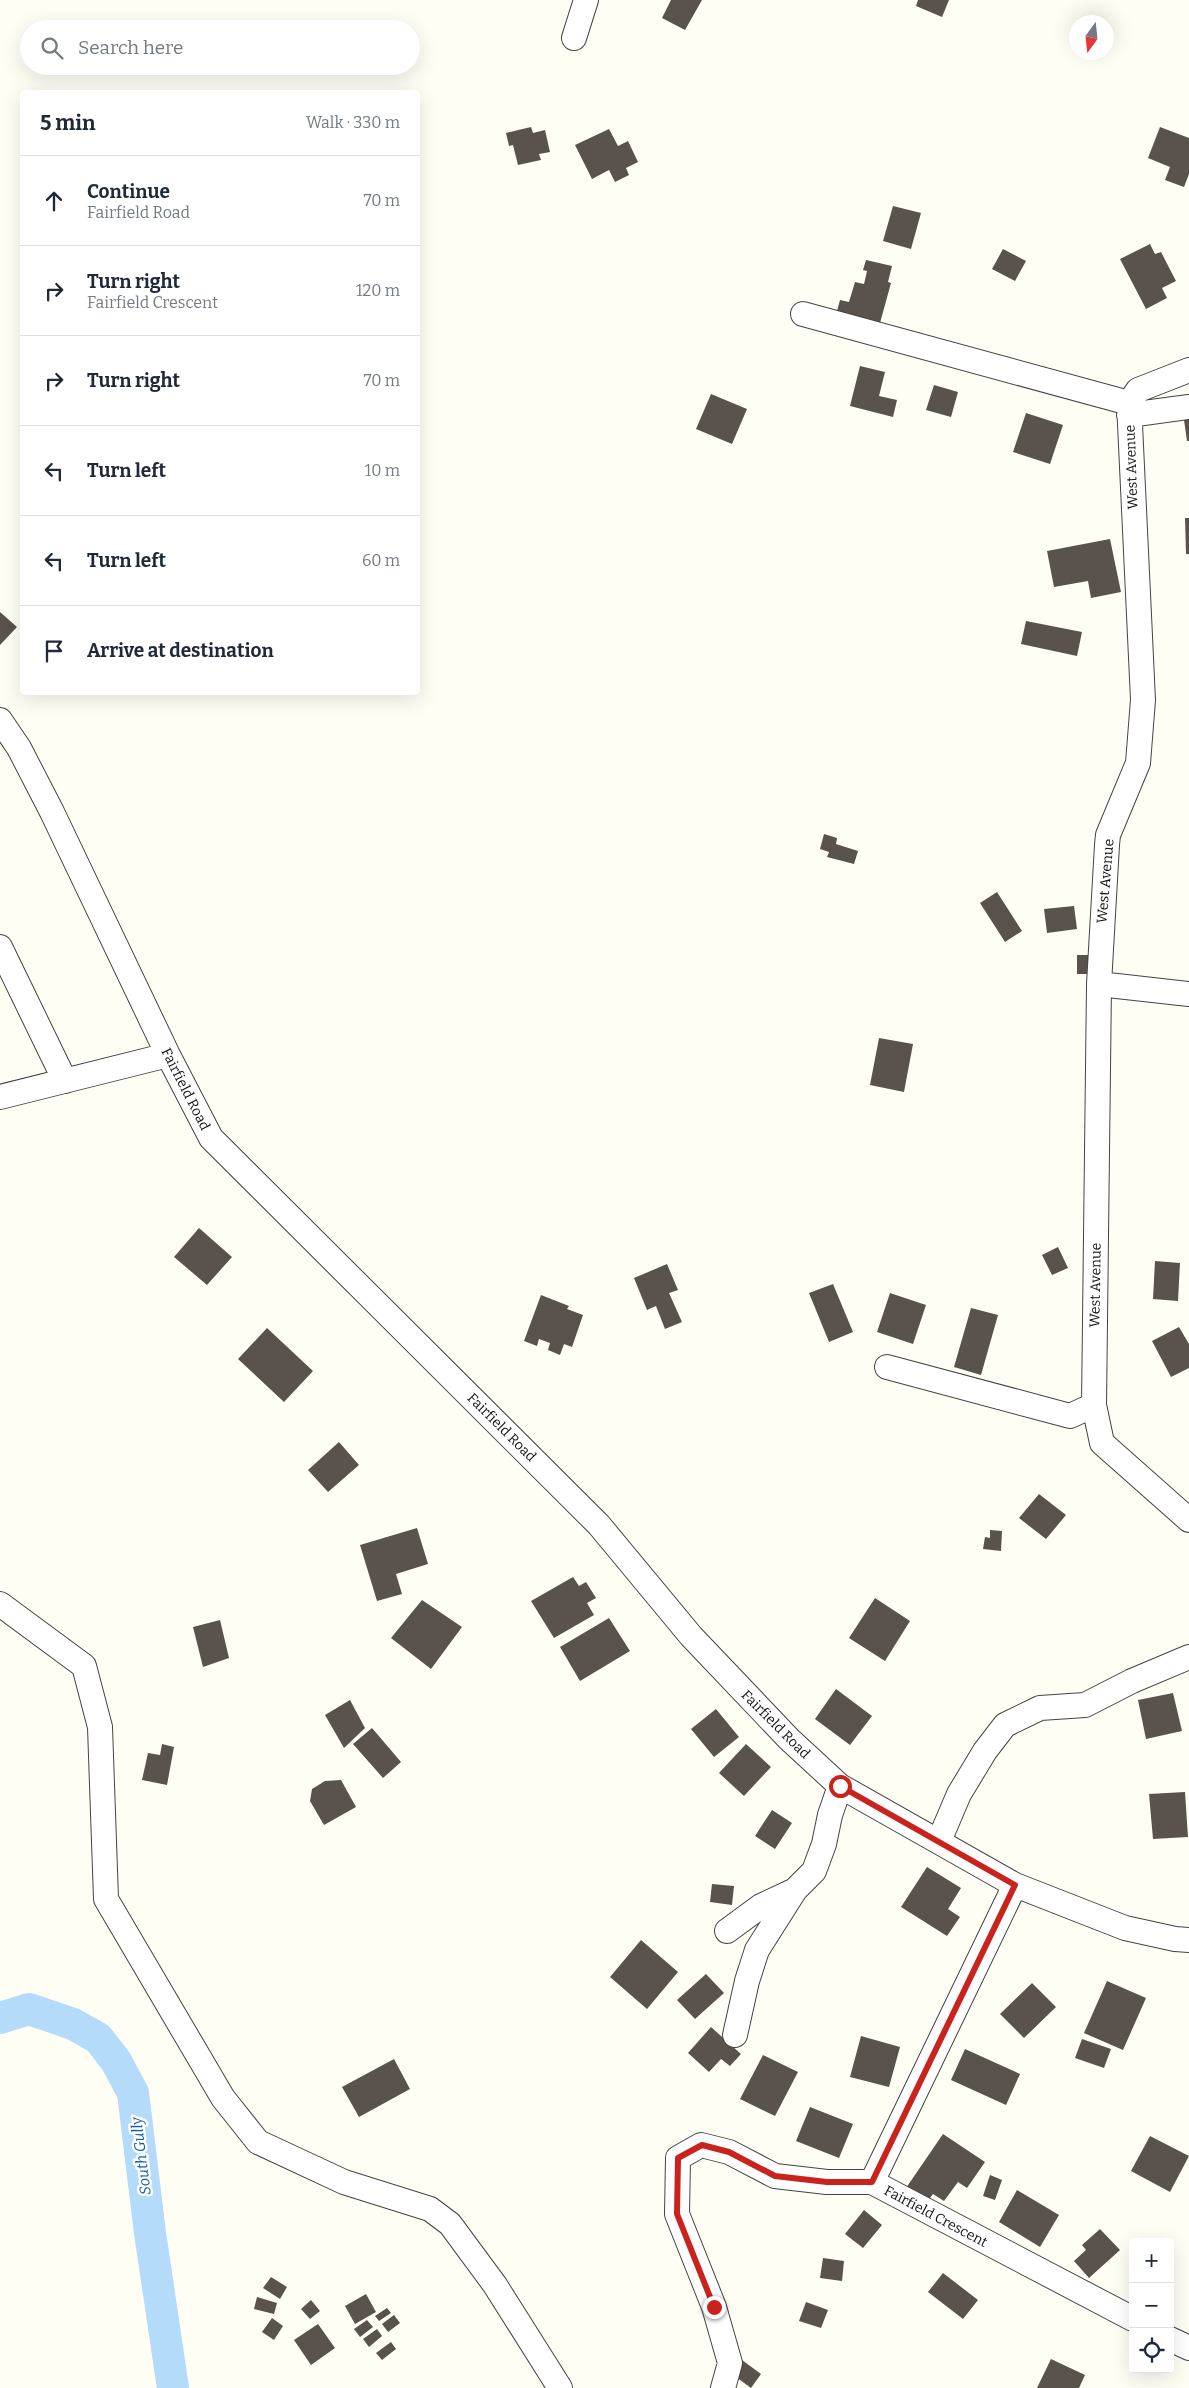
<!DOCTYPE html>
<meta charset="utf-8">
<style>
:root{--surface:#fff;--page:#f6f6f7;--text:#1f2937;--muted:#747a83;--line:#e0e1e3}
body{margin:0;font-family:Bitter,serif;background:var(--page);color:var(--text)}
.controls{position:absolute;right:15px;bottom:15px;display:grid;overflow:hidden;border-radius:5px;box-shadow:0 5px 20px #0002}
.controls button{width:45px;height:45px;display:grid;place-items:center;padding:0;border:0;border-bottom:1px solid var(--line);background:var(--surface);color:var(--text);font:25px sans-serif}
.compass{position:absolute;left:1069px;top:15px;width:45px;height:45px;border-radius:50%;background:var(--surface);box-shadow:0 5px 20px #0002;rotate:195deg}
.stop{position:absolute;width:15px;height:15px;margin:-11px;border:4px solid #ca231e;border-radius:50%;background:#fff}
.stop.end{background:#ca231e;border-color:#fff;box-shadow:0 1px 5px #0008}
.list{margin:0;padding:0;list-style:none}
h2{display:flex;justify-content:space-between;align-items:center;height:65px;margin:0;padding:0 20px;font-size:21px}
h2 small{font-size:16px;font-weight:400;color:var(--muted)}
.list li{display:grid;grid-template-columns:32px 1fr auto;gap:15px;align-items:center;box-sizing:border-box;height:90px;padding:0 20px;border-top:1px solid var(--line)}
.list b{display:block;font-size:19px;white-space:nowrap}
.list p{margin:0;font-size:16px;white-space:nowrap;color:var(--muted)}
.list em{font-size:16px;font-style:normal;color:var(--muted)}
.icon{flex:none;width:28px;height:28px;fill:none;stroke:currentColor;stroke-width:2;stroke-linecap:round;stroke-linejoin:round}
.map{position:relative;flex:none;width:1189px;height:2388px;overflow:hidden}
.search{position:absolute;background:var(--surface);box-shadow:0 5px 20px #0002;left:20px;top:20px;width:400px;height:55px;display:flex;align-items:center;gap:12px;box-sizing:border-box;padding:0 18px;border-radius:28px;color:var(--muted);font-size:19px}
.panel{position:absolute;background:var(--surface);box-shadow:0 5px 20px #0002;left:20px;top:90px;width:400px;height:605px;border-radius:5px}
.map>svg:first-child{display:block}
</style>
<div class="map">
<svg width="1189" height="2388" viewBox="0 0 1189 2388">
<rect width="100%" height="100%" fill="#fffef4"/>
<g fill="none" stroke-linecap="round" stroke-linejoin="round">
<path stroke="#b5dbfa" stroke-width="32" d="M0,2018l29,-9 44,15 25,14 18,23 17,32 17,140 23,155"/>
</g>
<path fill="#5a524c" d="M671,0h31l-17,30 -23,-12z
M918,0h31l-7,17 -26,-11z
M531,127l2,6 12,-3 5,22 -11,2 2,6 -23,5 -5,-20 -4,1 -3,-13z
M1160,127l29,11v36l-5,13 -19,-7 5,-13 -22,-9z
M609,129l9,17 10,-5 10,21 -12,6 3,7 -14,7 -6,-12 -17,9 -17,-34z
M893,206l28,7 -10,36 -28,-8z
M1150,244l5,10 6,-2 15,29 -14,7 5,10 -21,11 -26,-50z
M1003,249l23,12 -11,20 -23,-12z
M866,260l26,6 -4,16 3,1 -11,40 -43,-12 3,-11 9,2 6,-20 9,2 3,-13 -4,-1z
M860,366l25,6 -6,24 18,4 -4,17 -43,-11z
M934,385l24,7 -7,25 -25,-7z
M711,394l36,15 -15,35 -36,-15z
M1026,413l37,12 -13,39 -37,-12z
M1184,420h5v21h-2z
M1185,518h4v36h-3z
M1110,539l11,53 -30,6 -3,-17 -34,6 -7,-36z
M0,612l17,15 -17,18z
M1026,621l56,11 -5,24 -56,-12z
M824,834l13,4 -1,6 22,7 -4,13 -27,-7 2,-5 -9,-3z
M997,892l25,39 -17,11 -25,-39z
M1074,906l3,23 -30,4 -3,-24z
M1077,955h13v19h-13z
M879,1038l34,6 -9,48 -34,-7z
M199,1228l33,29 -25,28 -33,-28z
M1058,1247l10,21 -16,7 -10,-20z
M1155,1261l25,2 -2,38 -25,-2z
M667,1264l11,26 -9,3 13,29 -17,7 -9,-23 -9,4 -13,-32z
M833,1284l20,48 -24,10 -20,-49z
M890,1293l36,12 -13,39 -36,-12z
M541,1295l28,11 -2,3 16,6 -11,32 -8,-3 -4,11 -12,-5 2,-7 -11,-4 -2,7 -13,-5z
M971,1308l27,7 -17,60 -27,-8z
M1179,1327l10,17v24l-18,9 -19,-36z
M267,1328l46,43 -29,31 -46,-43z
M339,1442l20,23 -31,27 -20,-22z
M1039,1494l27,21 -20,24 -27,-21z
M417,1528l11,36 -32,10 6,20 -25,7 -17,-56z
M990,1530l12,1 -1,20 -18,-2 2,-12 5,1z
M573,1577l6,9 7,-4 10,16 -9,5 7,12 -40,23 -23,-37z
M875,1598l35,23 -25,40 -36,-23z
M422,1600l40,27 -31,42 -40,-31z
M609,1618l21,33 -50,30 -20,-34z
M220,1620l9,38 -26,9 -10,-40z
M836,1689l36,27 -22,29 -35,-26z
M1173,1693l9,38 -36,8 -8,-39z
M350,1700l15,28 -21,20 -19,-33z
M716,1709l23,28 -25,20 -23,-28z
M372,1728l29,34 -18,16 -30,-34z
M162,1744l12,3 -7,38 -25,-5 6,-27 12,2z
M746,1744l25,23 -27,29 -25,-23z
M341,1780l15,27 -32,18 -14,-24 2,-12 13,-8z
M1185,1792l3,45 -35,2 -4,-45z
M772,1810l20,13 -17,26 -20,-13z
M927,1867l34,21 -13,21 12,8 -13,19 -46,-29z
M712,1884l22,2 -2,19 -22,-3z
M641,1940l37,32 -31,37 -37,-32z
M706,1974l18,19 -29,26 -18,-19z
M1107,1981l39,17 -23,52 -39,-17z
M1032,1983l24,24 -32,31 -24,-24z
M711,2027l30,27 -11,12 -9,-7 -12,13 -21,-19z
M861,2036l39,11 -11,40 -39,-10z
M1082,2039l29,10 -7,19 -29,-10z
M965,2049l55,25 -14,31 -55,-25z
M763,2055l35,17 -23,44 -35,-17z
M394,2059l16,30 -51,28 -17,-30z
M810,2107l43,17 -14,34 -43,-17z
M943,2134l42,28 -18,26 -9,-6 -14,19 -11,-7 -6,8 -21,-14z
M1150,2136l39,20 -19,36 -39,-21z
M990,2175l12,5 -7,20 -12,-4z
M1017,2190l42,25 -19,32 -41,-25z
M864,2210l18,15 -19,23 -18,-14z
M1100,2229l20,21 -31,28 -15,-17 12,-11 -4,-5z
M823,2258l21,3 -2,20 -22,-3z
M943,2273l35,27 -15,19 -35,-27z
M271,2277l16,10 -7,12 -17,-11z
M366,2294l10,18 -21,12 -10,-18z
M257,2297l20,6 -3,11 -20,-5z
M311,2300l9,11 -10,8 -9,-10z
M806,2302l22,8 -7,18 -22,-7z
M387,2308l4,5 -12,8 -4,-5z
M394,2315l6,8 -12,9 -6,-8z
M272,2318l11,8 -9,14 -12,-8z
M367,2320l6,7 -13,10 -6,-8z
M318,2324l17,24 -24,17 -17,-25z
M377,2329l5,7 -13,11 -6,-8z
M391,2342l5,7 -14,11 -6,-7z
M1051,2359l34,16 -6,13h-42z
M742,2360l19,14 -10,14 -19,-14z"/>
<g fill="none" stroke-linecap="round" stroke-linejoin="round">
<g stroke="#434343" stroke-width="26">
<path id="minor" d="M574,38l12,-38
M803,314l326,89
M1189,370l-51,20 -9,13 14,297 -5,63 -30,72 -1,10 -8,139 -5,421 8,38 87,77
M1129,415l60,-8
M0,720l19,28 33,64 116,243 43,83 388,387 92,111 98,103 51,47 175,99 110,43 50,11 14,1
M0,947l65,134
M1099,984l90,10
M0,1097l168,-42
M887,1367l183,49 24,-11
M0,1604l84,62 16,61 6,172 117,199 35,44 86,40 86,27 20,15 45,61 65,103
M939,1841l20,-47 26,-43 20,-26 35,-17 45,-3 47,-24 57,-24
M1015,1885l-143,297 261,137
M727,1931l34,-25 34,-16
M735,2035l12,-54 10,-31 38,-60 19,-19 10,-27 6,-29 10,-29
M1170,2339l19,9
M723,2388l7,-25 -16,-56 -37,-93 1,-56 23,-13 28,7 46,24 52,6h45"/>
</g>
<use href="#minor" stroke="#fff" stroke-width="24"/>
</g>
<g fill="none" stroke-linecap="round" stroke-linejoin="round">
<path stroke="#ca231e" stroke-width="6" d="M714,2307l-37,-93 1,-56 24,-13 27,7 46,24 52,6h45l143,-297 -175,-99"/>
</g>
<g text-anchor="middle" stroke-width="5" stroke-linejoin="round" paint-order="stroke">
<g font-size="14" fill="#101010" stroke="#fff">
<text transform="translate(1131 467) rotate(-92)" y="5">West Avenue</text>
<text transform="translate(1105 881) rotate(-85)" y="5">West Avenue</text>
<text transform="translate(186 1089) rotate(63)" y="5">Fairfield Road</text>
<text transform="translate(1095 1285) rotate(-89)" y="5">West Avenue</text>
<text transform="translate(502 1427) rotate(45)" y="5">Fairfield Road</text>
<text transform="translate(776 1724) rotate(45)" y="5">Fairfield Road</text>
<text transform="translate(936 2216) rotate(28)" y="5">Fairfield Crescent</text>
</g>
<g font-size="15" font-style="italic" fill="#105cac" stroke="#fff">
<text transform="translate(141 2156) rotate(-97)" y="5">South Gully</text>
</g>
</g>
</svg>
<div class="controls">
<button>+</button>
<button>−</button>
<button><svg class="icon" aria-label="locate" viewBox="0 0 24 24"><circle cx="12" cy="12" r="6"/><path d="M12 2v4M12 18v4M2 12h4M18 12h4"/></svg></button>
</div>
<svg class="compass" viewBox="-18 -18 36 36"><path d="M0-13l5 13h-10z" fill="#e53935"/><path d="M0 13l5-13h-10z" fill="#747a83"/></svg>
<div class="stop" style="left:840px;top:1786px"></div>
<div class="stop end" style="left:714px;top:2307px"></div>
<div class="search"><svg class="icon" aria-label="search" viewBox="0 0 24 24"><circle cx="10" cy="10" r="6"/><path d="M15 15l6 6"/></svg>Search here</div>
<section class="panel">
<h2>5 min<small>Walk · 330 m</small></h2>
<ul class="list">
<li><svg class="icon" aria-label="ahead" viewBox="0 0 24 24"><path d="M12 20V5M6 11l6-6 6 6"/></svg><div><b>Continue</b><p>Fairfield Road</p></div><em>70 m</em></li>
<li><svg class="icon" aria-label="right" viewBox="0 0 24 24"><path d="M7 20v-9h11M14 6l5 5-5 5"/></svg><div><b>Turn right</b><p>Fairfield Crescent</p></div><em>120 m</em></li>
<li><svg class="icon" aria-label="right" viewBox="0 0 24 24"><path d="M7 20v-9h11M14 6l5 5-5 5"/></svg><div><b>Turn right</b></div><em>70 m</em></li>
<li><svg class="icon" aria-label="left" viewBox="0 0 24 24"><path d="M17 20v-9H6M10 6l-5 5 5 5"/></svg><div><b>Turn left</b></div><em>10 m</em></li>
<li><svg class="icon" aria-label="left" viewBox="0 0 24 24"><path d="M17 20v-9H6M10 6l-5 5 5 5"/></svg><div><b>Turn left</b></div><em>60 m</em></li>
<li><svg class="icon" aria-label="arrive" viewBox="0 0 24 24"><path d="M6 21V4h12l-3 4 3 4H6"/></svg><div><b>Arrive at destination</b></div></li>
</ul>
</section>
</div>
